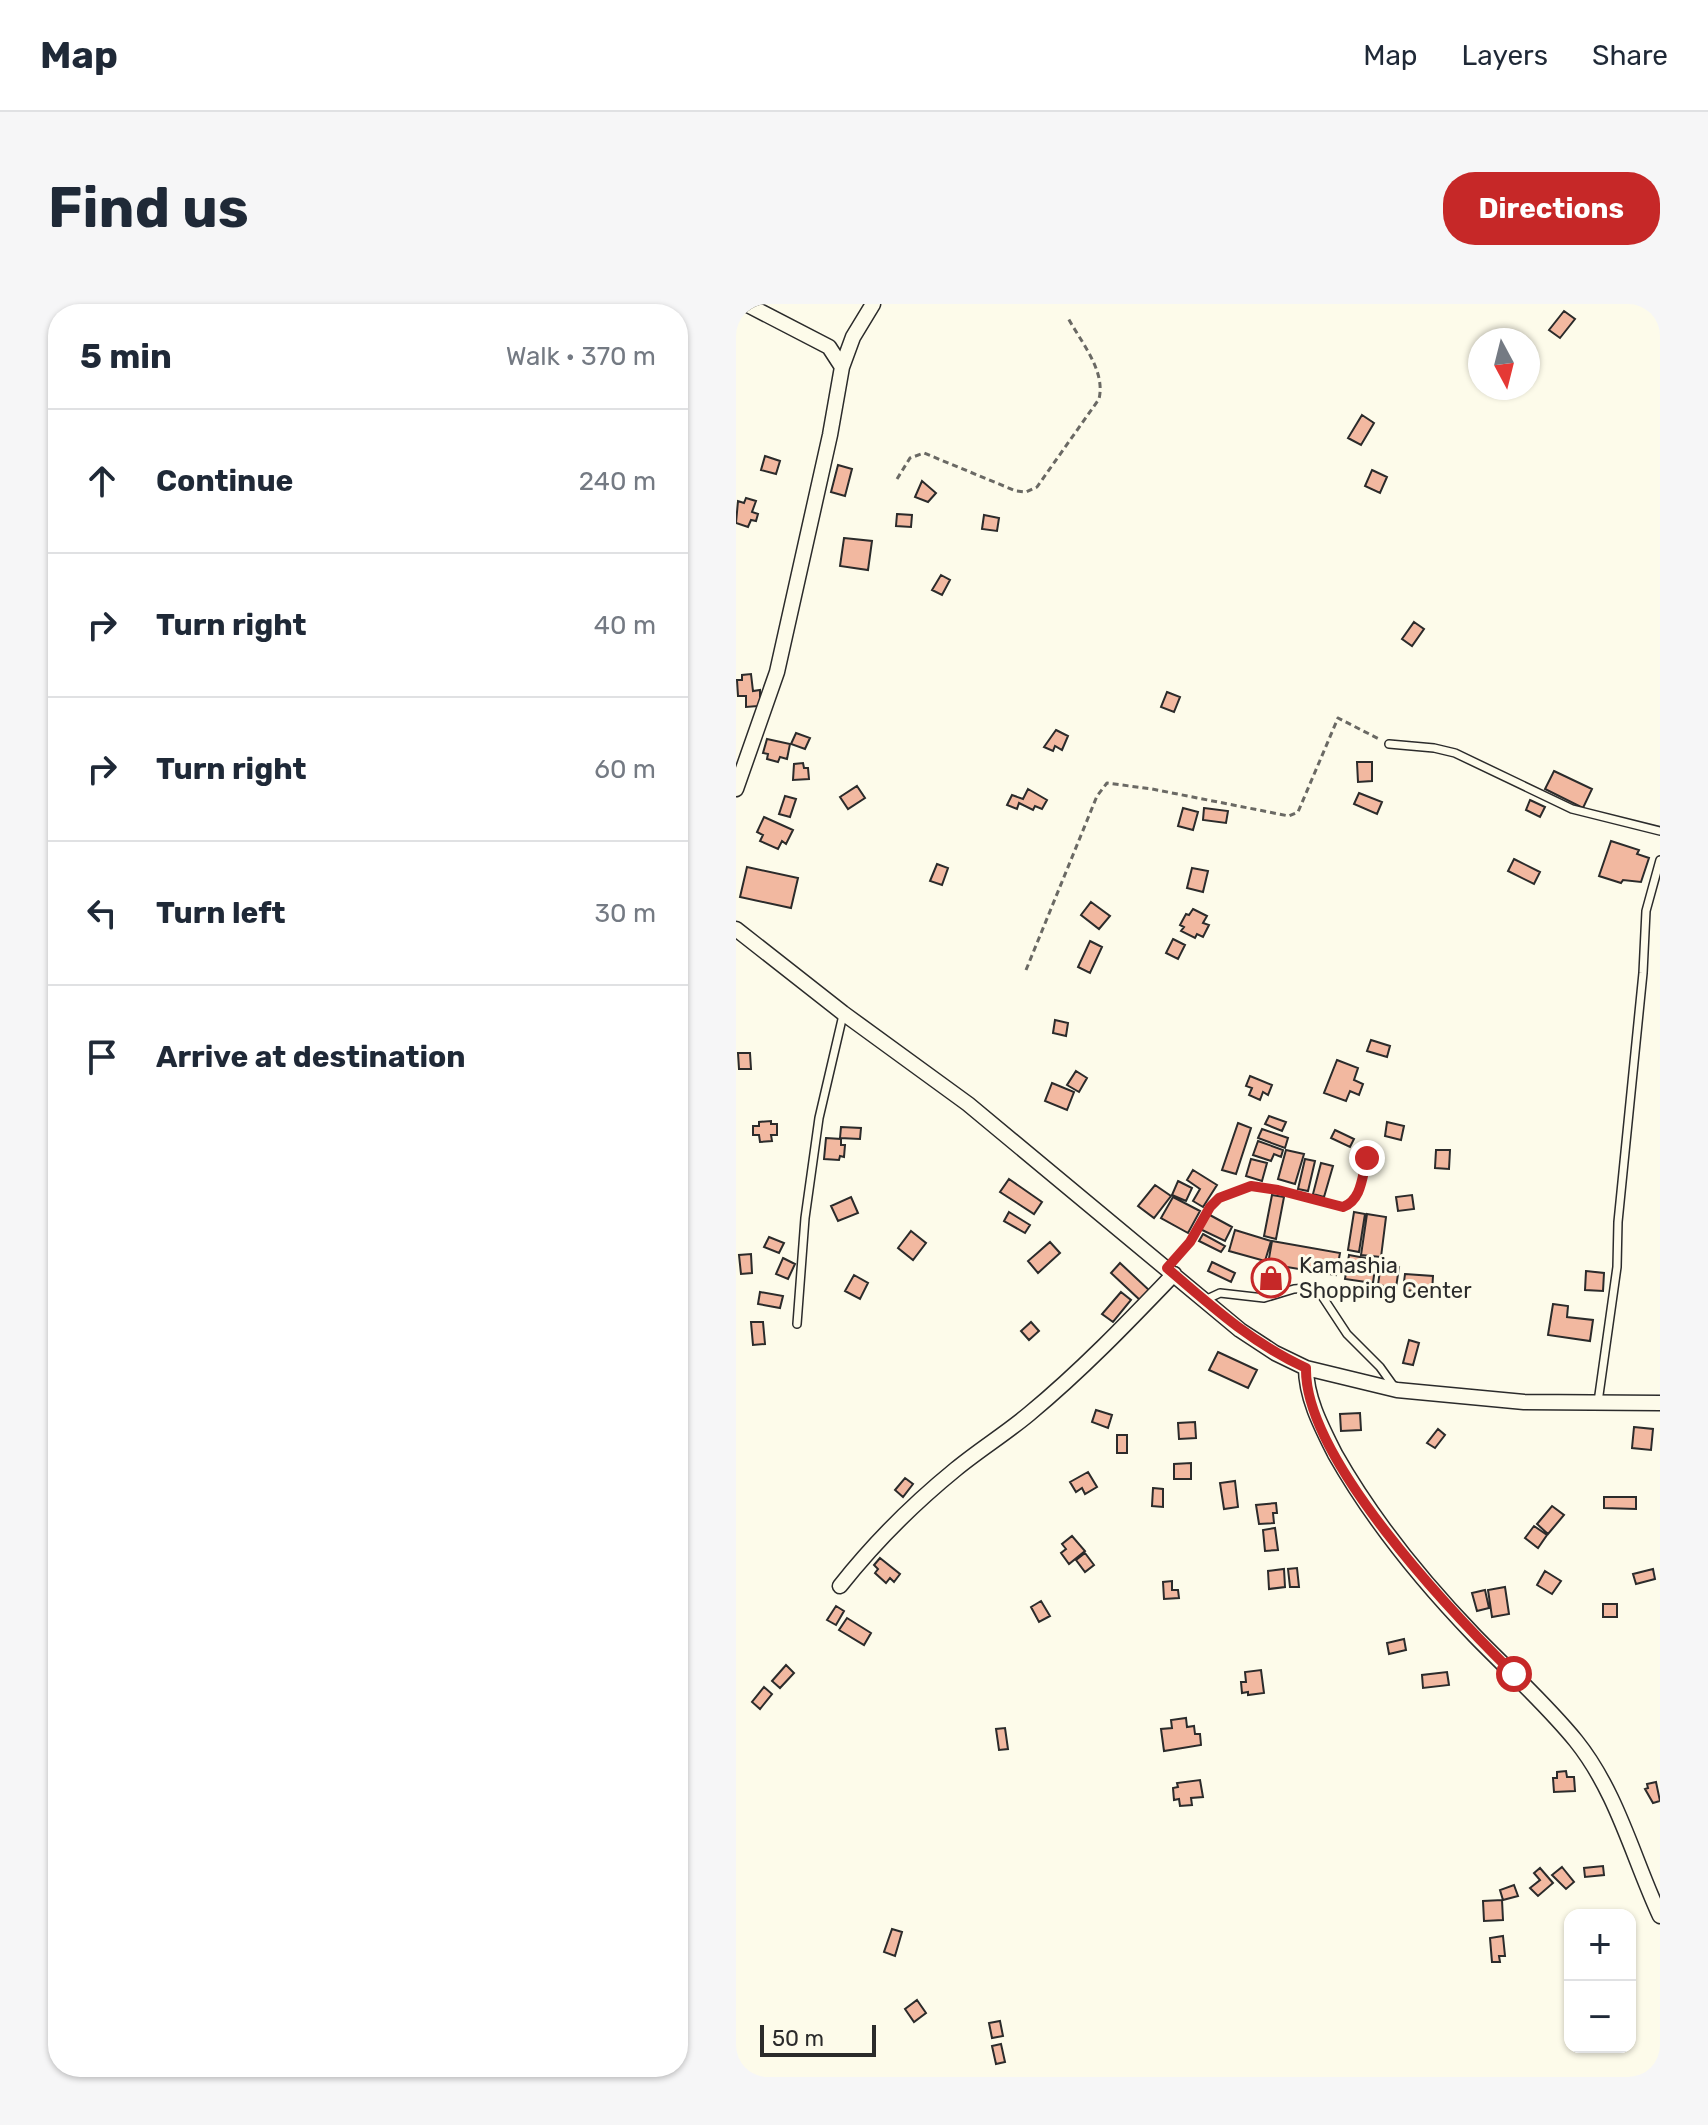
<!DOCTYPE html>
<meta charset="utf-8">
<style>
:root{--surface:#fff;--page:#f6f6f7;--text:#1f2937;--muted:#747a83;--line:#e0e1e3;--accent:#c62828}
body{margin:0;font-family:Rubik,sans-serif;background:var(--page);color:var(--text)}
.controls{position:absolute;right:24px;bottom:24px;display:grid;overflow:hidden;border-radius:16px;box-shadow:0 2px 6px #0004}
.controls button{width:72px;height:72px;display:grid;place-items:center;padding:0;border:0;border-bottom:2px solid var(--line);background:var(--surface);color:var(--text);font:40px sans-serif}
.compass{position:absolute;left:732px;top:24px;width:72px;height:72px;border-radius:50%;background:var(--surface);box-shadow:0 2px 6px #0004;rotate:173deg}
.scale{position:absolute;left:24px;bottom:20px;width:116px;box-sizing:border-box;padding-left:8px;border:4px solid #2b2b2b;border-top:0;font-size:22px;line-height:28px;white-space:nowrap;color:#2b2b2b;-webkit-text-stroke:6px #fdfbea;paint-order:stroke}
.stop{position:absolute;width:24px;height:24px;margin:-18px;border:6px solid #c62828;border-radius:50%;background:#fff}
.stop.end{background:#c62828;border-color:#fff;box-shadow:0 2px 8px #0008}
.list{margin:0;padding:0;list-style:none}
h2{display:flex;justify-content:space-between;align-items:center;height:104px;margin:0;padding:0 32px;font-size:34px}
h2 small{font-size:26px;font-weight:400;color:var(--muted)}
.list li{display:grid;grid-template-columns:52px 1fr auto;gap:24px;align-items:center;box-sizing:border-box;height:144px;padding:0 32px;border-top:2px solid var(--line)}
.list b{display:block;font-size:30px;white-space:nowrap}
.list em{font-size:26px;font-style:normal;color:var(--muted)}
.icon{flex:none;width:44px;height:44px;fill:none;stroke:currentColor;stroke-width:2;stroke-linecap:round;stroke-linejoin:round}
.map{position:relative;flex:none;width:924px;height:1773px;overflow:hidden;border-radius:32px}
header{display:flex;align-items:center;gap:48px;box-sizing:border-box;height:112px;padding:0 40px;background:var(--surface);border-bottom:2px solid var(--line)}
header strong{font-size:38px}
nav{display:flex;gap:44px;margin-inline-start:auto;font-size:28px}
.intro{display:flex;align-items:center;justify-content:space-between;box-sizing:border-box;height:192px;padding:0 48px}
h1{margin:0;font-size:56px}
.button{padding:20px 36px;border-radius:32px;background:var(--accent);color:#fff;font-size:28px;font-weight:700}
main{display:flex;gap:48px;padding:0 48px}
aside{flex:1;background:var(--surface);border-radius:32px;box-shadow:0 2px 6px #0004}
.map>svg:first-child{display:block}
</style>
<header>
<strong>Map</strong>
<nav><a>Map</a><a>Layers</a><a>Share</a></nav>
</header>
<div class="intro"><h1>Find us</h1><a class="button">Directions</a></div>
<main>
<aside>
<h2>5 min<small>Walk · 370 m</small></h2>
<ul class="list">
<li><svg class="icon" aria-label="ahead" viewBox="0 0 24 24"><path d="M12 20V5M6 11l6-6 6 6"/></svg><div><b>Continue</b></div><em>240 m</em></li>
<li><svg class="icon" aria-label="right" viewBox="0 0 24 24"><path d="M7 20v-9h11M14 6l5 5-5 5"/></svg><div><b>Turn right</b></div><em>40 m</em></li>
<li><svg class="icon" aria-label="right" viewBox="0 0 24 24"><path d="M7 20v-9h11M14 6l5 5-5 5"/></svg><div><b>Turn right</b></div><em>60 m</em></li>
<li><svg class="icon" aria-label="left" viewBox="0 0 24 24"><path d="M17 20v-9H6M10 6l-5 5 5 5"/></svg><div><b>Turn left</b></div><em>30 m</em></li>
<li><svg class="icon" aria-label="arrive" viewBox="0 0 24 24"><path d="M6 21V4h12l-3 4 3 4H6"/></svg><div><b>Arrive at destination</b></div></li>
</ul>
</aside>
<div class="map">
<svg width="924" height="1773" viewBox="0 0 924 1773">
<rect width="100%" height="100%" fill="#fdfbea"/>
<path fill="#f2b8a0" stroke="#2b2b2b" stroke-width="2" d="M828,7l11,8 -15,19 -11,-8z
M626,111l12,8 -13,22 -13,-7z
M29,152l15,5 -4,13 -15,-4z
M102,161l14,4 -7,27 -14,-4z
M636,166l15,7 -7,16 -15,-7z
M186,177l14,12 -8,9 -13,-5z
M10,194l10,3 -4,11 6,2 -2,7 -5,-1 -3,7 -12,-4 2,-22 6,2z
M161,210l15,1 -1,12 -15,-1z
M248,211l15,3 -2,13 -15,-2z
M108,234l28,3 -4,29 -28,-4z
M205,271l9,5 -8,15 -10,-5z
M678,318l10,7 -12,17 -10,-7z
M15,370l2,17 7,-1v14l-2,2 -12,1v-11h-8l-1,-16h5v-5z
M431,388l13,5 -6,15 -13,-5z
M320,426l12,6 -6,14 -7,-4 -2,5 -9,-4z
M60,429l14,5 -5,11 -14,-5z
M31,435l23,5 -3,15 -7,-2 -2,5 -11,-3 1,-5 -5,-1z
M621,458h15v19l-14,1z
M67,459l1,5h4l1,11 -16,1 1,-16z
M818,467l38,18 -9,19 -38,-19z
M121,482l8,12 -17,11 -8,-12z
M292,485l19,11 -5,9 -7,-3 -2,4 -14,-7 -2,6 -10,-4 5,-10 11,4z
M623,489l23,9 -5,12 -23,-10z
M49,492l11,3 -6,18 -11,-3z
M794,496l15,7 -5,10 -14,-7z
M447,504l15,4 -5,18 -15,-4z
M468,504l24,3 -2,12 -23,-3z
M28,513l29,13 -7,14 -4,-3 -4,8 -18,-8 3,-6 -6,-3z
M875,537l28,9 -2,4 12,4 -8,24 -18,-2 -2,3 -22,-7z
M778,555l26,13 -6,12 -26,-13z
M201,560l11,4 -6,17 -12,-4z
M11,563l51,11 -7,30 -51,-11z
M456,564l16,3 -5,21 -16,-4z
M355,598l19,14 -11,13 -18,-14z
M457,605l14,7 -4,7 6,2 -6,12 -6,-3 -2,4 -14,-7 3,-4 -4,-2 6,-11 3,1z
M437,635l12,6 -7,14 -12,-6z
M354,637l12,6 -12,26 -12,-6z
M319,716l13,3 -2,13 -13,-3z
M635,736l19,6 -3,11 -20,-6z
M2,749h12l1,16h-12z
M601,756l21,8 -4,12 9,4 -4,11 -9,-4 -4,10 -22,-8z
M340,767l11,7 -8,14 -12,-7z
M514,772l22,9 -4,10 -5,-3 -3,8 -11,-5 3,-7 -6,-2z
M316,779l22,9 -7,18 -22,-9z
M533,812l17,6 -4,9 -17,-7z
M35,817v3h6v11h-6l1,6 -12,1 -1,-7h-6v-9h6v-4z
M651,818l17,4 -3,14 -16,-4z
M502,819l13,5 -15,46 -14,-4z
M105,823l20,1 -1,11 -20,-1z
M526,825l26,9 -3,10 -27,-10z
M599,826l19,9 -4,8 -19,-9z
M90,834l15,1v6h4l-1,12 -4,-1 -1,4 -15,-1z
M522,837l25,9 -2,7 -7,-3 -3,7 -18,-6z
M550,846l18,4 -9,30 -17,-5z
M700,846h14l-1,19 -14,-1z
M515,855l16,4 -5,18 -16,-5z
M569,855l10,2 -7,30 -10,-2z
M585,859l12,3 -9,31 -11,-3z
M457,866l24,15 -14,22 -10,-6 7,-12 -13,-9z
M273,875l33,23 -8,12 -34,-22z
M442,877l14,7 -6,13 -14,-6z
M419,881l16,11 -17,22 -16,-12z
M536,891l12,2 -8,42 -12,-3z
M676,891l2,14 -16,2 -2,-14z
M115,893l7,16 -20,8 -7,-15z
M437,893l27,14 -12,22 -27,-15z
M273,908l21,13 -5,8 -21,-12z
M618,908l11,2 -6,38 -11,-2z
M472,910l24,13 -7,14 -25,-12z
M631,910l19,3 -5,40 -20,-2z
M499,926l36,11 -6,20 -36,-10z
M175,927l15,12 -13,17 -15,-12z
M467,930l22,12 -4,6 -22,-11z
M33,933l15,6 -5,10 -15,-6z
M536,937l68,12 -4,22 -68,-11z
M314,938l10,11 -22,20 -10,-12z
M15,950l1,19 -11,1 -2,-19z
M613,951l27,5 -3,23 -28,-4z
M47,954l12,6 -7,15 -12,-5z
M476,958l23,11 -4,9 -23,-11z
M384,959l30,28 -9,10 -30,-28z
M645,960l18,3 -3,21 -18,-3z
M850,967l18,2 -1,18 -18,-1z
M669,970l28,2 -1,16 -29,-2z
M118,971l14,8 -8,16 -15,-8z
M24,988l23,4 -3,12 -22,-4z
M385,988l10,8 -18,22 -11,-8z
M817,1000l15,2 -1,11 26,3 -3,21 -42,-6z
M15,1018h12l2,22 -12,1z
M295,1018l8,9 -10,9 -8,-9z
M673,1036l10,3 -6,22 -10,-2z
M482,1048l39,18 -9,18 -39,-18z
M360,1106l16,5 -4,13 -16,-6z
M624,1109l1,17 -20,1 -1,-17z
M459,1118l1,16 -17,1 -1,-16z
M898,1123l19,2 -2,21 -19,-2z
M702,1125l7,6 -10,13 -8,-5z
M381,1131h10v18h-10z
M455,1159v16h-17v-15z
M352,1168l9,15 -12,7 -3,-6 -6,4 -6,-10z
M169,1174l8,6 -10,13 -8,-7z
M499,1177l3,26 -14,2 -4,-26z
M417,1184l10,1v18l-11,-1z
M868,1193h32v12l-32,-1z
M540,1199l1,10h-4l1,10 -15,1 -3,-19z
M816,1202l12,9 -16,19 -11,-10z
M798,1222l13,9 -9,13 -13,-10z
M539,1224l3,22 -13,1 -2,-21z
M336,1232l13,15 -16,13 -8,-11 5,-4 -4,-5z
M349,1249l9,12 -9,7 -9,-12z
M144,1254l20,16 -6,8 -4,-4 -4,5 -11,-10 3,-4 -4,-4z
M561,1264l2,19h-9l-2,-18z
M548,1265l1,18 -16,2 -1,-18z
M917,1265l2,10 -19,5 -3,-10z
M809,1267l16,10 -9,13 -15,-9z
M436,1277v9h6l1,8 -15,1 -1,-17z
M769,1283l4,27 -17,3 -4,-27z
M749,1286l4,18 -12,3 -5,-18z
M305,1297l9,15 -11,6 -8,-15z
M867,1300h14v13h-14z
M100,1302l8,5 -8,14 -9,-5z
M111,1314l24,15 -7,12 -25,-15z
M668,1335l2,11 -17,4 -2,-11z
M50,1361l8,8 -14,15 -8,-7z
M525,1366l3,23 -16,2v-3l-6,1 -1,-11h5l-1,-10z
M711,1368l2,13 -26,3 -1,-13z
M28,1383l8,7 -12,15 -8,-7z
M450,1414l1,9 7,-1 1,8h5l1,11 -37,6 -3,-22 11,-1 -1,-8z
M269,1424l3,21 -9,1 -3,-21z
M830,1467l1,6h7l1,14 -21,1 -1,-14h4v-6z
M464,1476l3,17 -12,1 1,7 -12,1 -1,-7 -5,1 -1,-12 5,-1 -1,-4z
M920,1478l4,19 -7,2 -8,-14 3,-1 -1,-4z
M867,1562l1,9 -19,2 -1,-9z
M826,1563l12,15 -8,7 -14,-14z
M804,1564l13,15 -15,13 -8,-8 10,-8 -6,-7z
M778,1581l4,11 -15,4 -3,-10z
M766,1596l1,20 -19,1 -1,-20z
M156,1625l10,3 -7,24 -11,-4z
M767,1632l2,20h-6l1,6h-8l-2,-24z
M181,1696l9,13 -12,9 -9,-13z
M264,1717l3,15 -11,2 -3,-15z
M265,1740l4,18 -9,2 -4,-18z"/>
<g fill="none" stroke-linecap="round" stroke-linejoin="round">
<g stroke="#2b2b2b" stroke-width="10">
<path id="service" d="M653,440l45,4 21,5 117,56 88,22
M469,996l15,-7 44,5 30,-9 13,-1 13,5 27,41 33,33 15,21
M61,1020l8,-106 14,-100 24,-103
M862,1098l19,-135 1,-45 25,-249 3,-62 14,-51"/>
</g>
<g stroke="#2b2b2b" stroke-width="17">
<path id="minor" d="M10,0l83,43 13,20
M0,485l41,-117 53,-237 12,-68 11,-30 20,-33
M0,625l107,84 125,91 272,226 35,23 31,15 91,22 127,12 136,1
M570,1064c0,30 16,60 29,86 38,67 87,127 140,182 34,35 71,68 101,105 41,51 57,117 84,175
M104,1282c34,-43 73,-82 116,-117 23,-19 49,-35 73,-55 52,-43 99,-92 145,-140"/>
</g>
<path stroke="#6a6964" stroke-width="3" stroke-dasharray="6 4" stroke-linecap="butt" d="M161,175l13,-21 14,-5 92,38 10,1 11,-5 62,-88c7,-29 -19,-58 -32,-83
M290,666l71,-174 10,-13 45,6 137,27 9,-4 40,-94 43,22
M439,955l15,-17 20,-35 9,-9 32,-12 27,4 56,16c30,3 33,-39 31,-62"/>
<use href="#service" stroke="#fdfbea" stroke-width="7"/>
<use href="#minor" stroke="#fdfbea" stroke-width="14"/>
</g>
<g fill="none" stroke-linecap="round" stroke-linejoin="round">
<path stroke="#c62828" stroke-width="10" d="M631,854c-5,18 -5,42 -24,49l-65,-17 -27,-4 -32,12 -9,9 -20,35 -23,26c44,38 86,76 139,100 -2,90 146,245 208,306"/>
</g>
<defs>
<g id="shop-ring" transform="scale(2)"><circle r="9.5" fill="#fdfbea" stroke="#c62828" stroke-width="1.5"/><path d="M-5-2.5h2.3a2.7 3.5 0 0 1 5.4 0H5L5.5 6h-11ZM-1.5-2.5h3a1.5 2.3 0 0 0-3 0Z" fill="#c62828"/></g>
</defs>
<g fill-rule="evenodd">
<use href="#shop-ring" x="535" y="974"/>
</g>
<g text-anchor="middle" stroke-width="6" stroke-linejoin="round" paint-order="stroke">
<g font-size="22" fill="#2b2b2b" stroke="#fdfbea" text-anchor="start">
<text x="563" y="969">Kamashia<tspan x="563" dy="25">Shopping Center</tspan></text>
</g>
</g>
</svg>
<div class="controls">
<button>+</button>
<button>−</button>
</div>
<svg class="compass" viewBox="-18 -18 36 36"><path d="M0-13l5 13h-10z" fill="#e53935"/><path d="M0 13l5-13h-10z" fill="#747a83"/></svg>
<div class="scale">50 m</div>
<div class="stop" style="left:778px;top:1370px"></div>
<div class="stop end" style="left:631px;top:854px"></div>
</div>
</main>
